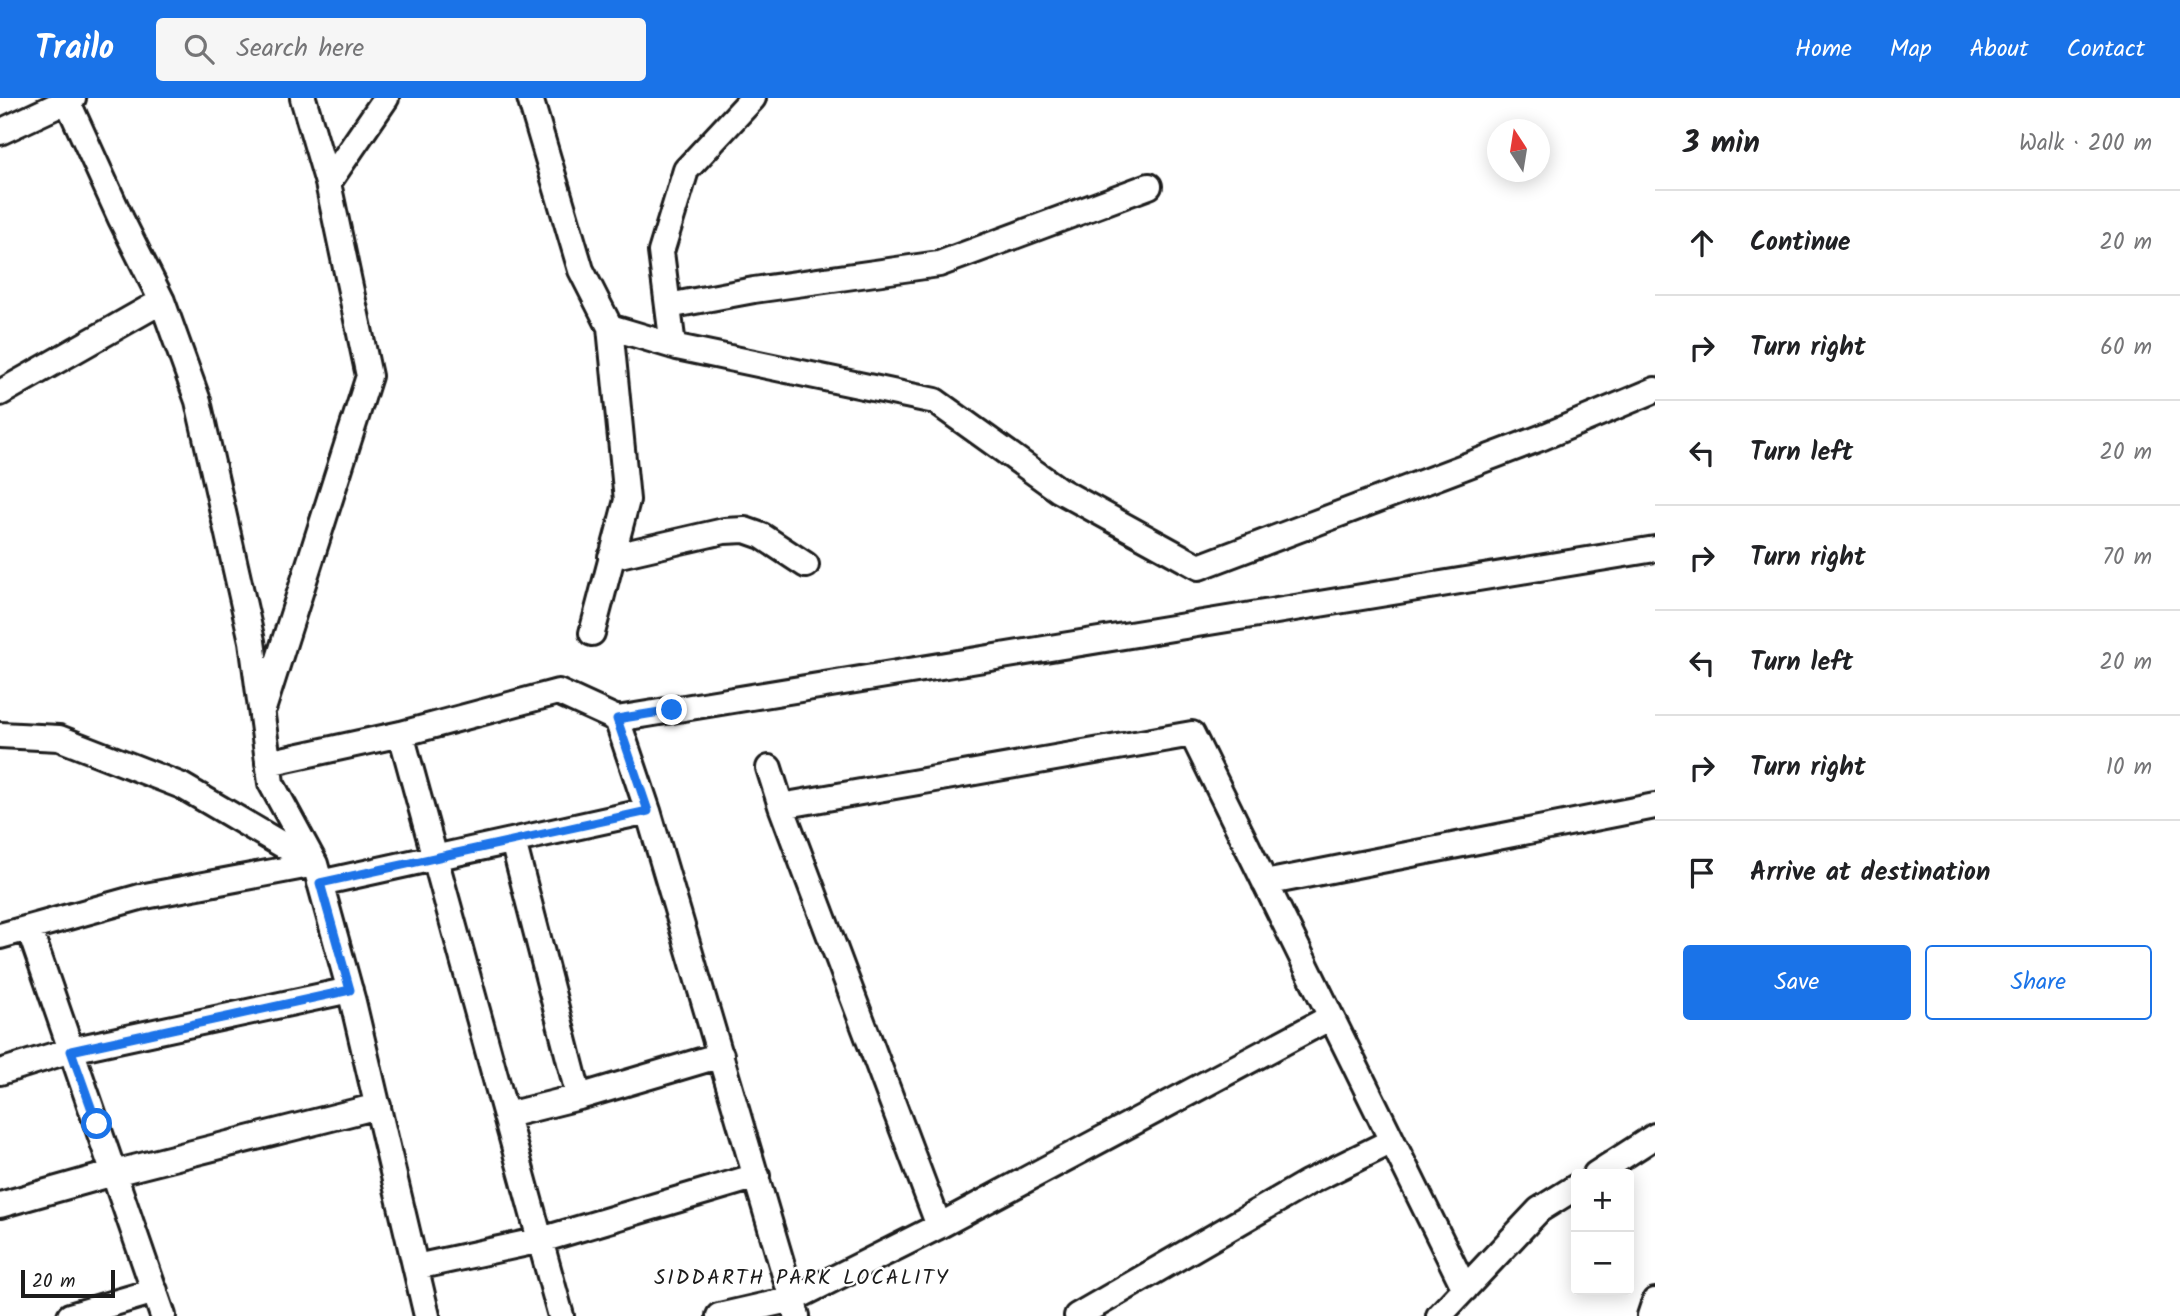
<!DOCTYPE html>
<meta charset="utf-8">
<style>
:root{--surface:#fff;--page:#f6f6f6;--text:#202124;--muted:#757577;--line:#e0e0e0;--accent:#1a73e8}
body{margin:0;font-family:Kalam,sans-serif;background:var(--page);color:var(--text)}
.controls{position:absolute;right:21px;bottom:21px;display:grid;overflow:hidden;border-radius:7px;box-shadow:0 4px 18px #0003}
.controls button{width:63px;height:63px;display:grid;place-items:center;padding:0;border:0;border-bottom:2px solid var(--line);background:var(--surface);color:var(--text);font:35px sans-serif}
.compass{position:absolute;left:1487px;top:21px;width:63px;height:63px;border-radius:50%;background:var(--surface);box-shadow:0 4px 18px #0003;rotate:348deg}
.scale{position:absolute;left:21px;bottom:18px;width:94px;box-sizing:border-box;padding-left:7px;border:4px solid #1c1c1c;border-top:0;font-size:19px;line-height:24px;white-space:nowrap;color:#1c1c1c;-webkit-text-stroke:5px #fff;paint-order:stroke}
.stop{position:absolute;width:21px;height:21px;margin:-16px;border:5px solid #1a73e8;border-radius:50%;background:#fff}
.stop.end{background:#1a73e8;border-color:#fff;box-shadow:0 2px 7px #0008}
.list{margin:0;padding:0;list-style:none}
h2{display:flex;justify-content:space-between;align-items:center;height:91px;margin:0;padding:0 28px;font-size:30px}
h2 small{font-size:23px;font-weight:400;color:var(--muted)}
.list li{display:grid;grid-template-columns:46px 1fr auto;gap:21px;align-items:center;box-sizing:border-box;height:105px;padding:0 28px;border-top:2px solid var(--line)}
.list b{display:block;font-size:26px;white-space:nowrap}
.list em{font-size:23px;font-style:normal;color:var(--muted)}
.actions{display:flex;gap:14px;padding:21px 28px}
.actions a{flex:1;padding:16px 0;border:2px solid var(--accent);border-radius:7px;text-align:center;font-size:24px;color:var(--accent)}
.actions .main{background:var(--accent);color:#fff}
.icon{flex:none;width:38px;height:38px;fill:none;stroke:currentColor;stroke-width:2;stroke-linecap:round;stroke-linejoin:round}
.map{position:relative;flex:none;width:1655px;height:1218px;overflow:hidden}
header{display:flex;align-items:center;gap:42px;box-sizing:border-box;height:98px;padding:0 35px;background:var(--accent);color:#fff}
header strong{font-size:33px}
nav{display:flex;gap:38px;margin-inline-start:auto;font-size:24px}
.search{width:490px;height:63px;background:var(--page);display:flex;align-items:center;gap:18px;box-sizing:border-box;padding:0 24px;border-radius:7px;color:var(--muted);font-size:26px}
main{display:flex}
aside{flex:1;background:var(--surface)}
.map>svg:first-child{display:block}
</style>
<header>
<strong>Trailo</strong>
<div class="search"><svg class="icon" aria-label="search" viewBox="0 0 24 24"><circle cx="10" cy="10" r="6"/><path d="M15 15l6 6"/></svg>Search here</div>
<nav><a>Home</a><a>Map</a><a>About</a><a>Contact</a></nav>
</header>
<main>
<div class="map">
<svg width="1655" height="1218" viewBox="0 0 1655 1218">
<rect width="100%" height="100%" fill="#fff"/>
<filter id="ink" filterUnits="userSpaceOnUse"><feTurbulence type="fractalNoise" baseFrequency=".0143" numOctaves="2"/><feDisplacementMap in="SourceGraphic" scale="14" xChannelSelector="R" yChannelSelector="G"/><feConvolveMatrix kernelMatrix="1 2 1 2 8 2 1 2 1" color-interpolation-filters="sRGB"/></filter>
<g filter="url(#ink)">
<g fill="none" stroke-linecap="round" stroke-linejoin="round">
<g stroke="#1c1c1c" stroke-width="30">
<path id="street" d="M66,0l55,121 41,82 36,100 54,240 19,142 44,81 38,138 74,314
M303,0l25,85
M530,0l51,172 29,57 67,20 258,54 124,89 140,77 344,-130 112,-47
M0,34l73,-34
M668,208l86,-16 185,-26 210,-78
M673,248l-12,-94 25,-82 67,-72
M0,295l162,-92
M611,459l113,-26 21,-1 17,6 44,29
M592,535l35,-133 -17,-173
M264,608l105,-330 -41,-193 58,-85
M617,621l1038,-170
M401,636l160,582
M0,637l59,3 123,48 133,78 -175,33 -140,39
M268,665l133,-29 157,-42 59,27 31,92
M769,670l12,38 158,420
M781,708l411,-72 273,555
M513,743l66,256
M320,785l328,-72 149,505
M1265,785l390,-77
M29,830l134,388
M0,974l71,-22 279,-60
M507,1017l72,-18 142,-42
M1596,1076l59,-38
M0,1107l114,-32 264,-67
M416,1169l125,-27 216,-64
M70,1218l85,-25
M719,1218l74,-17 146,-73 392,-209
M1077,1218l230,-133 85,-42
M1439,1218l100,-106 37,-23
M1650,1218l5,-15"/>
</g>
<use href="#street" stroke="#fff" stroke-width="24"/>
</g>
</g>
<g fill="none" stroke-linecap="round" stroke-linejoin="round" filter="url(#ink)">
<path stroke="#1a73e8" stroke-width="9" d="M97,1026l-26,-73 279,-61 -30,-107 328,-72 -31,-92 55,-9"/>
</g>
<g text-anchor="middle" stroke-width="5" stroke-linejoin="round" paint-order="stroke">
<g font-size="21" letter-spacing="2" fill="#1c1c1c" stroke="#fff">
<text x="802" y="1186">SIDDARTH PARK LOCALITY</text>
</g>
</g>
</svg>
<div class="controls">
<button>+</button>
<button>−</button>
</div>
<svg class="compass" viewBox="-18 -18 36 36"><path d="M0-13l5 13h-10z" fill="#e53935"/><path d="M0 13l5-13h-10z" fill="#757577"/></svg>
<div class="scale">20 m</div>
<div class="stop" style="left:97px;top:1026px"></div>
<div class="stop end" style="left:672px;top:612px"></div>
</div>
<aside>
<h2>3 min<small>Walk · 200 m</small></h2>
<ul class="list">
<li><svg class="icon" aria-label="ahead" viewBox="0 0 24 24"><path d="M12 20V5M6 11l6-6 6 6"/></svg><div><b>Continue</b></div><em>20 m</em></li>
<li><svg class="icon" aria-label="right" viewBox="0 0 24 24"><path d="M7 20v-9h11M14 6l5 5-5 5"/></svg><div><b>Turn right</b></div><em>60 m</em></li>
<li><svg class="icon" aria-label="left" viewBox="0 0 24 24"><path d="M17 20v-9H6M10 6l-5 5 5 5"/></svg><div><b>Turn left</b></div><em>20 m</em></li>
<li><svg class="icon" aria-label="right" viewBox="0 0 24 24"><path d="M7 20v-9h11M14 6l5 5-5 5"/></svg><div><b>Turn right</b></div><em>70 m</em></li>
<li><svg class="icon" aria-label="left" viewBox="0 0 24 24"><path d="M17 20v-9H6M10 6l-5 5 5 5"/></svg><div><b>Turn left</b></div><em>20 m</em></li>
<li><svg class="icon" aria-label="right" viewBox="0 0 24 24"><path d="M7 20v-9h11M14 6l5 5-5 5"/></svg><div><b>Turn right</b></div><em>10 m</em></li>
<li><svg class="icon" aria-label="arrive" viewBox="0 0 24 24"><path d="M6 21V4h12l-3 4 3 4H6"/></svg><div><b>Arrive at destination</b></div></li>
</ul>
<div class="actions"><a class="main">Save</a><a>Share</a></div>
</aside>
</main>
